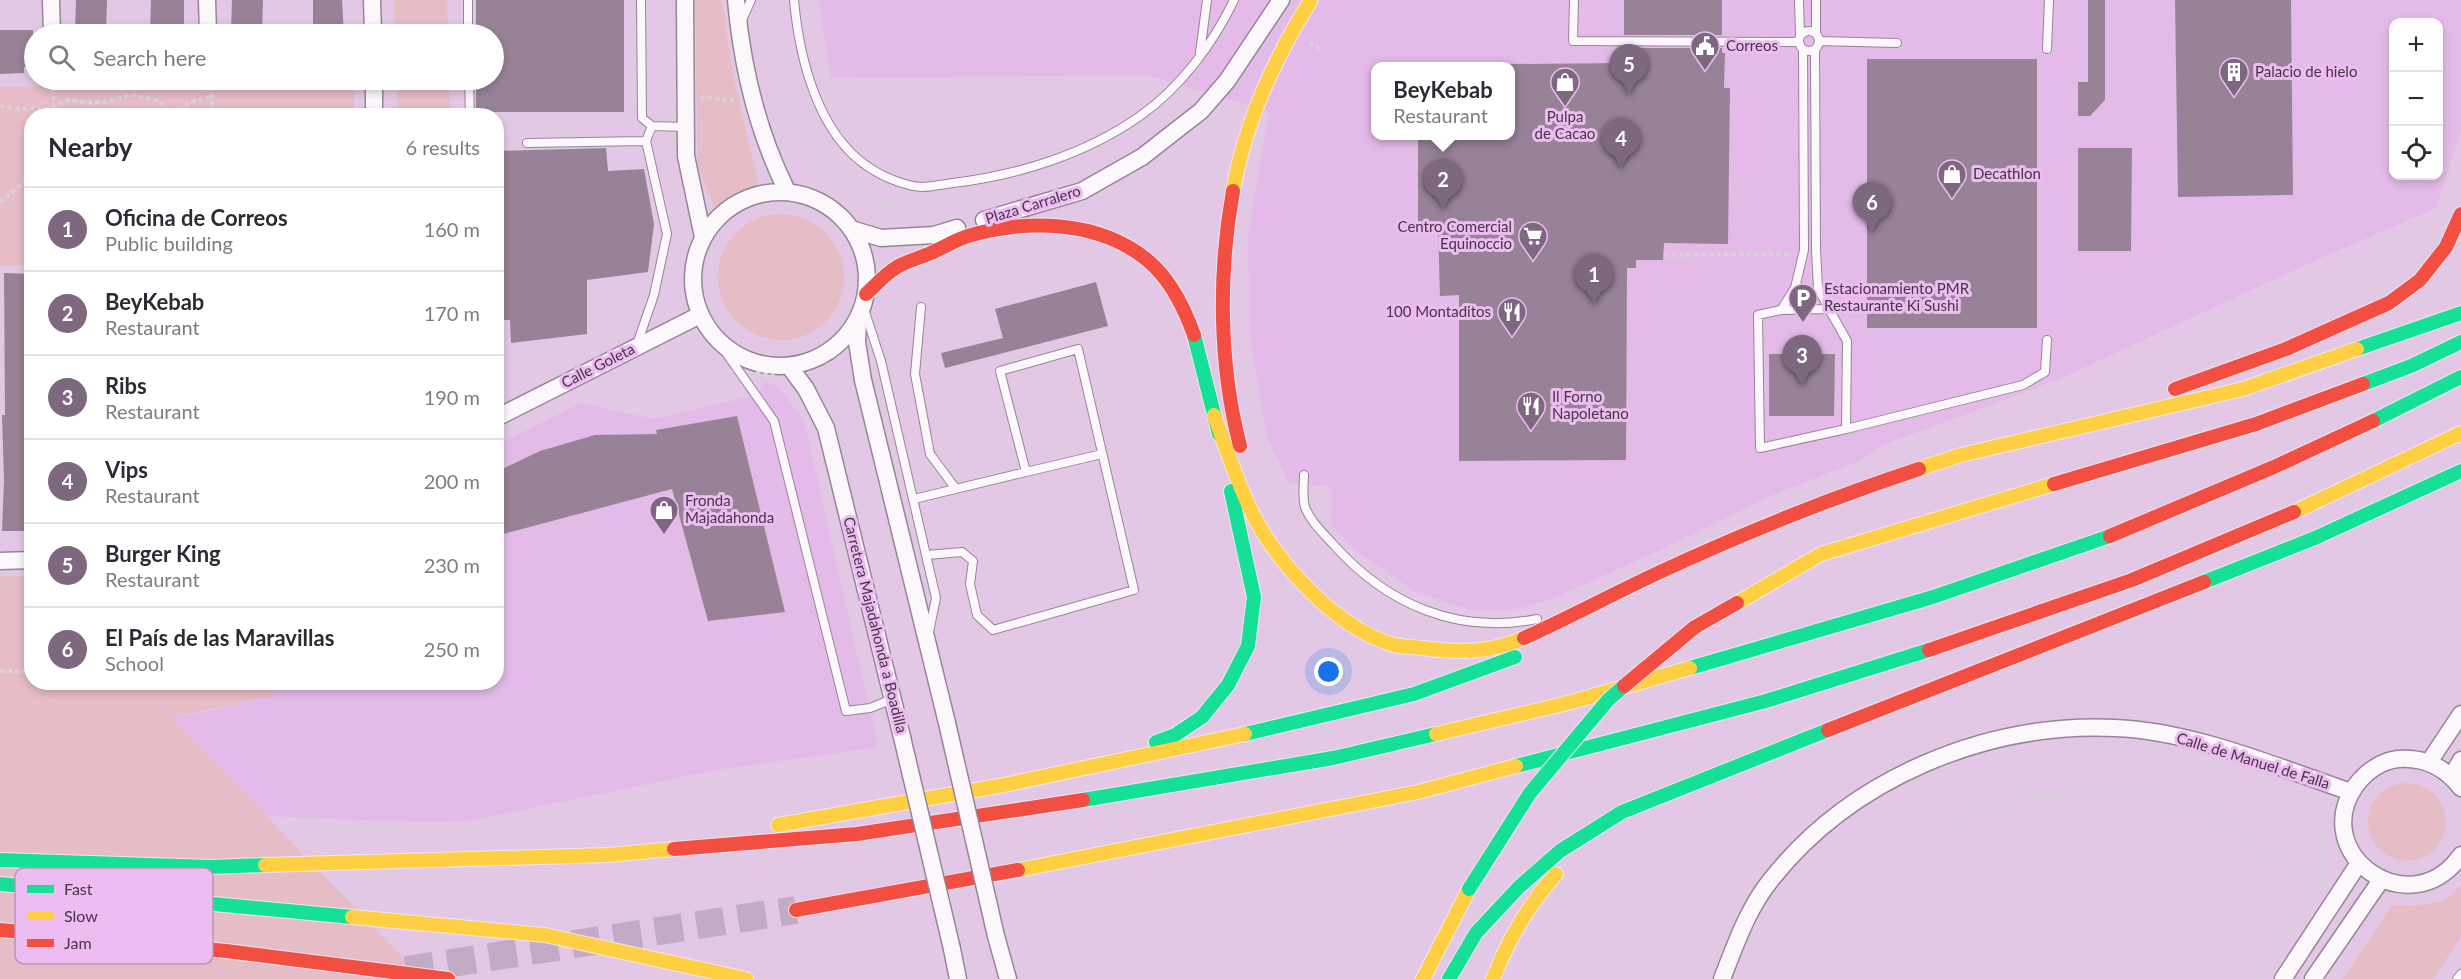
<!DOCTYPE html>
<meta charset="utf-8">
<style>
:root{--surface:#fff;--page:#f7f7f7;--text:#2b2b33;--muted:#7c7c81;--line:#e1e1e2;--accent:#7d687f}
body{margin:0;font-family:Lato,sans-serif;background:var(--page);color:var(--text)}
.controls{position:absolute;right:18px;top:18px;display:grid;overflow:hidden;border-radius:12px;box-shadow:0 3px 9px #0003}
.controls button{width:54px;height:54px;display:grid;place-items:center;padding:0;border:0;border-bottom:2px solid var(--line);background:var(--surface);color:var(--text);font:30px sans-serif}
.you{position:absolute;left:1329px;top:672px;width:21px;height:21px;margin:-15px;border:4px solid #fff;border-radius:50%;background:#1a73e8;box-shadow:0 0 0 9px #1a73e833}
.badge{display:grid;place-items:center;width:39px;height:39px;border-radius:50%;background:var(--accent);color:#fff;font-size:20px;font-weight:700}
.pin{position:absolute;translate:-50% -50px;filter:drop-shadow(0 2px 3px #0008)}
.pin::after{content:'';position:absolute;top:32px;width:21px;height:18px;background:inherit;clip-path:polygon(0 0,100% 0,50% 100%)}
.popup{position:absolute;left:1371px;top:62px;width:144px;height:78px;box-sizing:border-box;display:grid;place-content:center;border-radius:12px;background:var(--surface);filter:drop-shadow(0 2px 4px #0005);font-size:20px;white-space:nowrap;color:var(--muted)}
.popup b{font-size:22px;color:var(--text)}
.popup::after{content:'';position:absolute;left:50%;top:100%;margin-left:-12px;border:12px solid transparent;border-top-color:var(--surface)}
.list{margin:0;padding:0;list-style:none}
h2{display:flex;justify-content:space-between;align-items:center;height:78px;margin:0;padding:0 24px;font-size:26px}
h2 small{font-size:20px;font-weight:400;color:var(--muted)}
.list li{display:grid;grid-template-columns:39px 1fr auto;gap:18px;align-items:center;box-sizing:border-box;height:84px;padding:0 24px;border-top:2px solid var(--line)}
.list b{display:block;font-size:22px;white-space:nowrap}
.list p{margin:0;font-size:20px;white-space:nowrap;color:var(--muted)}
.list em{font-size:20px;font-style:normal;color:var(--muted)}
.icon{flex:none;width:33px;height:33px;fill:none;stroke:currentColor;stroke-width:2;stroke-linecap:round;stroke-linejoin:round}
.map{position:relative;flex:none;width:2461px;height:979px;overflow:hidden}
.search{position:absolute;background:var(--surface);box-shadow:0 3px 9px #0003;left:24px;top:24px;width:480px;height:66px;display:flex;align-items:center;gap:15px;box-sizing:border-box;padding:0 21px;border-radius:33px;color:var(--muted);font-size:22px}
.panel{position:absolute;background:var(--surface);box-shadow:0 3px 9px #0003;left:24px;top:108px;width:480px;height:582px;border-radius:24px}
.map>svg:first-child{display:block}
</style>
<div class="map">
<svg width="2461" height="979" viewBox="0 0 2461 979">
<rect width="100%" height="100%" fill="#e2c8e4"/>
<path fill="#e4bbe8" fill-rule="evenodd" d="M819,0h1642v130l-25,78 -124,54 -257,119 -172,64 -24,16 -89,35 -112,55 -111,50 -35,9h-42l-56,-19 -55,-38 -28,-28 1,-38 -43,-4 -23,-48 -16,-96 -2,-104 21,-123 -121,-37 -317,3zM2394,22h44v154h-44zM1376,67h134v69h-134z
M764,381l13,5 27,34 74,327 -162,23 -253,52 -102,-2 -95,-4 -96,-100 17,-1 83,-18 8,-14 218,-1 1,-237 84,-42 73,16 103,-24z"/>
<path fill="#e6bcc6" d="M394,0h53l1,34h-53z
M695,0h27l11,75 26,112 -45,21 -16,-43z
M397,80h52l1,35h-52z
M354,84v31l-322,1 -1,149 -31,1v-179z
M718 277a63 63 0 1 1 126 0a63 63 0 1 1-126 0Z
M0,576h31l1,106 246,1 -8,14 -100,20 254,262h-424z
M2368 822a39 39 0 1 1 78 0a39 39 0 1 1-78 0Z
M2461,886v51l-28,42h-90l49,-74 21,1 31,-5z"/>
<path fill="#978298" d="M76,0h31l-1,34h-31z
M151,0h33v34h-34z
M232,0h31l-1,34h-31z
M313,0h29l2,34h-31z
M476,0h148v112h-148v-32h18v-46h-18z
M1624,0h98v35h-98z
M2088,0h17v100l-15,16h-12v-34h10z
M2175,0h116l2,195 -115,2z
M0,30h33v37h-9v6l-24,1z
M1624,48h98v5h3l-1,35h6l-2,156 -64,-1 -1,17h-27v8h-9l-1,192 -167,1v-166l-19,1 -2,-68h-20v-93h92v-71l114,-1z
M1867,59h170v269h-170z
M606,148l2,23 36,-2 10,55 -6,48 -61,8v54l-76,9 -1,-23h-14v-169z
M2078,148h54l-1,103h-53z
M4,273l28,1 -1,257h-29l2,-51 -2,-65h3z
M1096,282l12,44 -163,42 -4,-15 62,-15 -8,-29z
M1769,354h66l-1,62h-65z
M737,416l48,196 -77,9 -36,-132 -169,45 -7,-23v-39l44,-21 55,-16 62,-1 -1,-4z"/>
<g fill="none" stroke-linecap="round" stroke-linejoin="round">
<path stroke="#c3aac5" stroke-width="28" stroke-dasharray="28 14" stroke-linecap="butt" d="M406,970l390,-60"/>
<g stroke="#978499" stroke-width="10">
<path id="lane" d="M468,0v34
M641,0l1,118 10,8
M794,0c5,56 23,132 73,166 14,10 37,20 55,21 10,0 21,-3 31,-4 66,-8 133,-29 187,-67 40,-28 73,-72 94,-116
M1574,0l-1,41 226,1
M1799,0l1,35
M1816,0v34
M741,22l10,-22
M1799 41a10 10 0 1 1 20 0a10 10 0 1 1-20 0Z
M1819,41l78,2
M1815,49l1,201 2,38 11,21
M2047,49l2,-49
M1200,53l7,-53
M469,80l1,36
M527,143l119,-2 6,-15 34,1
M863,306l18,55 55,237 -7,34
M921,307l-6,67 15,80 26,35
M1829,309l18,32 -1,88 -86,19 -2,-133 23,-5z
M1781,310l14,-22 9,-38 -1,-201
M717,340l57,81 72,290 24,-3 23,-9
M636,347l18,-52 13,-61 -21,-93
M1846,429l177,-44 22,-13 2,-32
M1026,472l76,-18
M1304,475c0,10 -2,22 1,32 5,14 18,26 28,37 53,60 124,91 204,75
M914,499l112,-27 -26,-101 78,-22 56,241 -141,40 -16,-15 -7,-31 3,-23 -11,-9 -35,3
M2457,979l4,-5"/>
</g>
<g stroke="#978499" stroke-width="19">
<path id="street" d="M51,0l1,34
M207,0l1,34
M372,0l1,34
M685,0l1,156 17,81
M736,0c6,67 21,131 51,191
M374,80v36
M693 279a87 87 0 1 1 174 0a87 87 0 1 1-174 0Z
M984,220l98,-29 60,-34 59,-46 26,-30 54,-81
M851,229l30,9 53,-3 23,-7
M858,320l-1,22 6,38 84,343
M789,366l17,23 20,39 76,309
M496,418l204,-103
M0,561l32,-1
M2429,762l32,-48
M2452,776l9,-16
M2461,788c-16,-21 -36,-31 -63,-29 -17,2 -32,13 -42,26 -49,69 55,142 105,70
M996,936l12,43
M952,949l6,30
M1722,979c13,-33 25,-69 48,-98 80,-102 215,-159 345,-153 78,3 162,39 236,64
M2283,979l76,-116
M2313,979l68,-99"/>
</g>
<g stroke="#f2e6f3" stroke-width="16">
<path id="fast" d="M1194,335l25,99
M2357,349l104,-36
M2363,384l48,-18 50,-24
M2373,421l88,-44
M2204,582l111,-44 146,-67
M1690,668l243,-71 177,-61
M1245,734l169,-40 101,-37
M1156,742l19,-7 27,-18 26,-32 20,-39 6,-49 -23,-106
M1516,766l250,-65 163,-51
M1083,800l250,-42 103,-24
M0,860l211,7 54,-2
M0,884l352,33
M1449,979l27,-46 43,-46 41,-36 62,-39 206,-82"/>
</g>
<g stroke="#f2e6f3" stroke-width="16">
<path id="slow" d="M1233,191c12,-70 41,-132 78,-191
M1214,415c11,30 21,61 34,89 24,54 85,122 143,140 10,3 21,3 31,4 37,5 68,5 102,-10
M1919,469l42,-14 282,-66 114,-40
M2294,512l167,-79
M1737,603l84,-49 233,-70
M1436,734l128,-30 126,-36
M778,825l226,-40 241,-51
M265,865l342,-10 67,-6
M1018,870l400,-78 98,-26
M352,917l193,18 201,44
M1423,979l46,-90
M1493,979c15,-39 35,-74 63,-105"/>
</g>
<g stroke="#f2e6f3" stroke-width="16">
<path id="jam" d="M1233,191c-15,83 -14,173 7,255
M866,294c10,-9 19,-20 31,-27 10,-6 22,-9 34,-14 12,-5 24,-13 37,-17 58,-17 129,-16 178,23 24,19 38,48 48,76
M2175,389l111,-40 103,-46 31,-23 26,-33 15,-33
M2054,484l202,-60 107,-40
M2110,536l164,-69 99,-46
M1524,638c46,-21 91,-45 136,-66 84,-39 171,-74 259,-103
M1929,650l203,-70 162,-68
M1828,730l376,-148
M674,849l183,-15 226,-34
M796,910l222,-40
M0,930l226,21 222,28"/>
</g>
<path stroke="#dad1db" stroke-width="4" stroke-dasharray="4.5 3" stroke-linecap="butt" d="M1310,42l11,8
M207,80l-1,5 6,12v19
M34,81h31
M52,81l3,35
M700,97l38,4
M769,102l17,-1 38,57 36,35 17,10 33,6 67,-6
M0,106l21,3 33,-1 14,-8 21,3 15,-1 27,-7 27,5 15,16
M174,116l16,-14 22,-5
M0,202l32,-26
M891,221l1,-16
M1664,255l128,-1
M606,338l13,-3
M756,373h10l9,4
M0,671h32
M153,682h25
M2338,771l11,-10
M1961,819l21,-13 32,-7 111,-7 44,10 53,16 27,24 17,11 41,17 20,14
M2258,979l65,-98 -1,-59 3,-21"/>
<use href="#lane" stroke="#fbf7fb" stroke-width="8"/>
<use href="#street" stroke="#fbf7fb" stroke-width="16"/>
<use href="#fast" stroke="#16e098" stroke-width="14"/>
<use href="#slow" stroke="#ffcf43" stroke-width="14"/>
<use href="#jam" stroke="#f24e42" stroke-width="14"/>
<g stroke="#978499" stroke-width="19" stroke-linecap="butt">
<path id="street-bridge" d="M947,723l49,213
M902,737l50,212"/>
</g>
<g stroke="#f2e6f3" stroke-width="16" stroke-linecap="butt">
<path id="fast-bridge" d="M1469,889l61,-96 78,-93 16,-14"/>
</g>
<g stroke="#f2e6f3" stroke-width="16" stroke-linecap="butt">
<path id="jam-bridge" d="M1624,686l71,-59 42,-24"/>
</g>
<use href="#street-bridge" stroke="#fbf7fb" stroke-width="16"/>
<use href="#fast-bridge" stroke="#16e098" stroke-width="14"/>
<use href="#jam-bridge" stroke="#f24e42" stroke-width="14"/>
</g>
<defs>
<g id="civic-pin" transform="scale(1.5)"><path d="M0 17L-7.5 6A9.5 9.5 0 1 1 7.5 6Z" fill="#7d687f" stroke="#edbcf0"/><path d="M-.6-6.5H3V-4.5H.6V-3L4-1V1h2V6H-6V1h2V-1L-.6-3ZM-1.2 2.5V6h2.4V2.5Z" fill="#fff"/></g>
<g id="building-pin" transform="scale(1.5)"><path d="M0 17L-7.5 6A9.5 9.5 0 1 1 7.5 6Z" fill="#7d687f" stroke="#edbcf0"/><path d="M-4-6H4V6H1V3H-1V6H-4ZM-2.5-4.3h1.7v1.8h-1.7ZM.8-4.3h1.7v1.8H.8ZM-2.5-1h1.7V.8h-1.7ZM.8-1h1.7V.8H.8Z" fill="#fff"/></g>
<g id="shop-pin" transform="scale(1.5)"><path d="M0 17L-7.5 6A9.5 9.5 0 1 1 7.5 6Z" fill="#7d687f" stroke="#edbcf0"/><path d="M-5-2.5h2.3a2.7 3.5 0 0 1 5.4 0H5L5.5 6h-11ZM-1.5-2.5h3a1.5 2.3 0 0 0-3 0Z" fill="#fff"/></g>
<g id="supermarket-pin" transform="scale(1.5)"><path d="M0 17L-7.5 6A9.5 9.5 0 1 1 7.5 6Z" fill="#7d687f" stroke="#edbcf0"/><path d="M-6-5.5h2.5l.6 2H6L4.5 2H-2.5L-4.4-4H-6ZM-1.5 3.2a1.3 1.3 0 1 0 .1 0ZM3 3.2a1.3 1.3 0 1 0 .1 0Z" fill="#fff"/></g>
<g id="parking-pin" transform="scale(1.5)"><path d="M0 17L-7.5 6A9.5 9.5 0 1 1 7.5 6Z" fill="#7d687f" stroke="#edbcf0"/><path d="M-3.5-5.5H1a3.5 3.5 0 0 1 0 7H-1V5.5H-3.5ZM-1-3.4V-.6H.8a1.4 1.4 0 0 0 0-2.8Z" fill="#fff"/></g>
<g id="restaurant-pin" transform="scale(1.5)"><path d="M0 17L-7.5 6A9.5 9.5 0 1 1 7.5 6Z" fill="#7d687f" stroke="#edbcf0"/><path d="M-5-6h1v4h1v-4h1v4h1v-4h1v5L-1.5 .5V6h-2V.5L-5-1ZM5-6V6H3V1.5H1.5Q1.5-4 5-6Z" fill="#fff"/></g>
</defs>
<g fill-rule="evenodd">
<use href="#civic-pin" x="1705" y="46"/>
<use href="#building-pin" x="2234" y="72"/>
<use href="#shop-pin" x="1565" y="82"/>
<use href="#shop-pin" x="1952" y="174"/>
<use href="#supermarket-pin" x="1533" y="236"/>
<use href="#parking-pin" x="1803" y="298"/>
<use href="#restaurant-pin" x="1512" y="312"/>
<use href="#restaurant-pin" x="1531" y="406"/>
<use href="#shop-pin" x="664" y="510"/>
</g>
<g text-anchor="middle" stroke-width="6" stroke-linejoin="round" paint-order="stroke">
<g font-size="15" fill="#473449" stroke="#edbcf0" text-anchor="start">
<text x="1726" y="51">Correos</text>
<text x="2255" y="77">Palacio de hielo</text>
<text x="1565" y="122" text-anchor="middle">Pulpa<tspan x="1565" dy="17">de Cacao</tspan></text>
<text x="1973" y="179">Decathlon</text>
<text x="1512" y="232" text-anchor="end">Centro Comercial<tspan x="1512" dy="17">Equinoccio</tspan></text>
<text x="1824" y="294">Estacionamiento PMR<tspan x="1824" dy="17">Restaurante Ki Sushi</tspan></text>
<text x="1491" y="317" text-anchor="end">100 Montaditos</text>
<text x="1552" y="402">Il Forno<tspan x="1552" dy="17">Napoletano</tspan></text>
<text x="685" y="506">Fronda<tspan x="685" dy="17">Majadahonda</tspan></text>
</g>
<g font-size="15" fill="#473449" stroke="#edbcf0">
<text transform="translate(1033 205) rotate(-17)" y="5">Plaza Carralero</text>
<text transform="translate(598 366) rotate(-27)" y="5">Calle Goleta</text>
<text transform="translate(875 625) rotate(76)" y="5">Carretera Majadahonda a Boadilla</text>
<text transform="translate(2253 761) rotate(17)" y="5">Calle de Manuel de Falla</text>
</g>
</g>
<rect x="15" y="868" width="198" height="96" rx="9" fill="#edbcf0" stroke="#bb93be" stroke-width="1.5"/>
<rect x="27" y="885" width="27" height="8" fill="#16e098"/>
<rect x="27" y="912" width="27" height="8" fill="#ffcf43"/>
<rect x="27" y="939" width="27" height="8" fill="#f24e42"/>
<g font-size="16" fill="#473449">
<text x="64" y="895">Fast</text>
<text x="64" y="922">Slow</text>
<text x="64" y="949">Jam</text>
</g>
</svg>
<div class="controls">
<button>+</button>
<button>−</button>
<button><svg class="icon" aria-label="locate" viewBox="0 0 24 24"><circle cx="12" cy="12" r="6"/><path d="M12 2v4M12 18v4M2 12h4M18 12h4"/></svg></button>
</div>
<div class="you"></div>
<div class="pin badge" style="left:1594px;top:304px">1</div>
<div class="pin badge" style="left:1443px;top:209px">2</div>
<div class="popup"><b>BeyKebab</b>Restaurant</div>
<div class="pin badge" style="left:1802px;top:385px">3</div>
<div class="pin badge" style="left:1621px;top:168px">4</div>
<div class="pin badge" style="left:1629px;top:94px">5</div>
<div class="pin badge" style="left:1872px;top:232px">6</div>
<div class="search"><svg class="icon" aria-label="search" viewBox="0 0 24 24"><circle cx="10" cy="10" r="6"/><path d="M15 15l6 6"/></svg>Search here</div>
<section class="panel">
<h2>Nearby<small>6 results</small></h2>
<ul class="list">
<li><span class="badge">1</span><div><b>Oficina de Correos</b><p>Public building</p></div><em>160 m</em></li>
<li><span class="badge">2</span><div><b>BeyKebab</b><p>Restaurant</p></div><em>170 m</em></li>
<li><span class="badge">3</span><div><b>Ribs</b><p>Restaurant</p></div><em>190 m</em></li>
<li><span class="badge">4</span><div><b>Vips</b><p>Restaurant</p></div><em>200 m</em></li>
<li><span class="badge">5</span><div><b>Burger King</b><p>Restaurant</p></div><em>230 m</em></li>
<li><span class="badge">6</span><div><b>El País de las Maravillas</b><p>School</p></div><em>250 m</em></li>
</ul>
</section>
</div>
